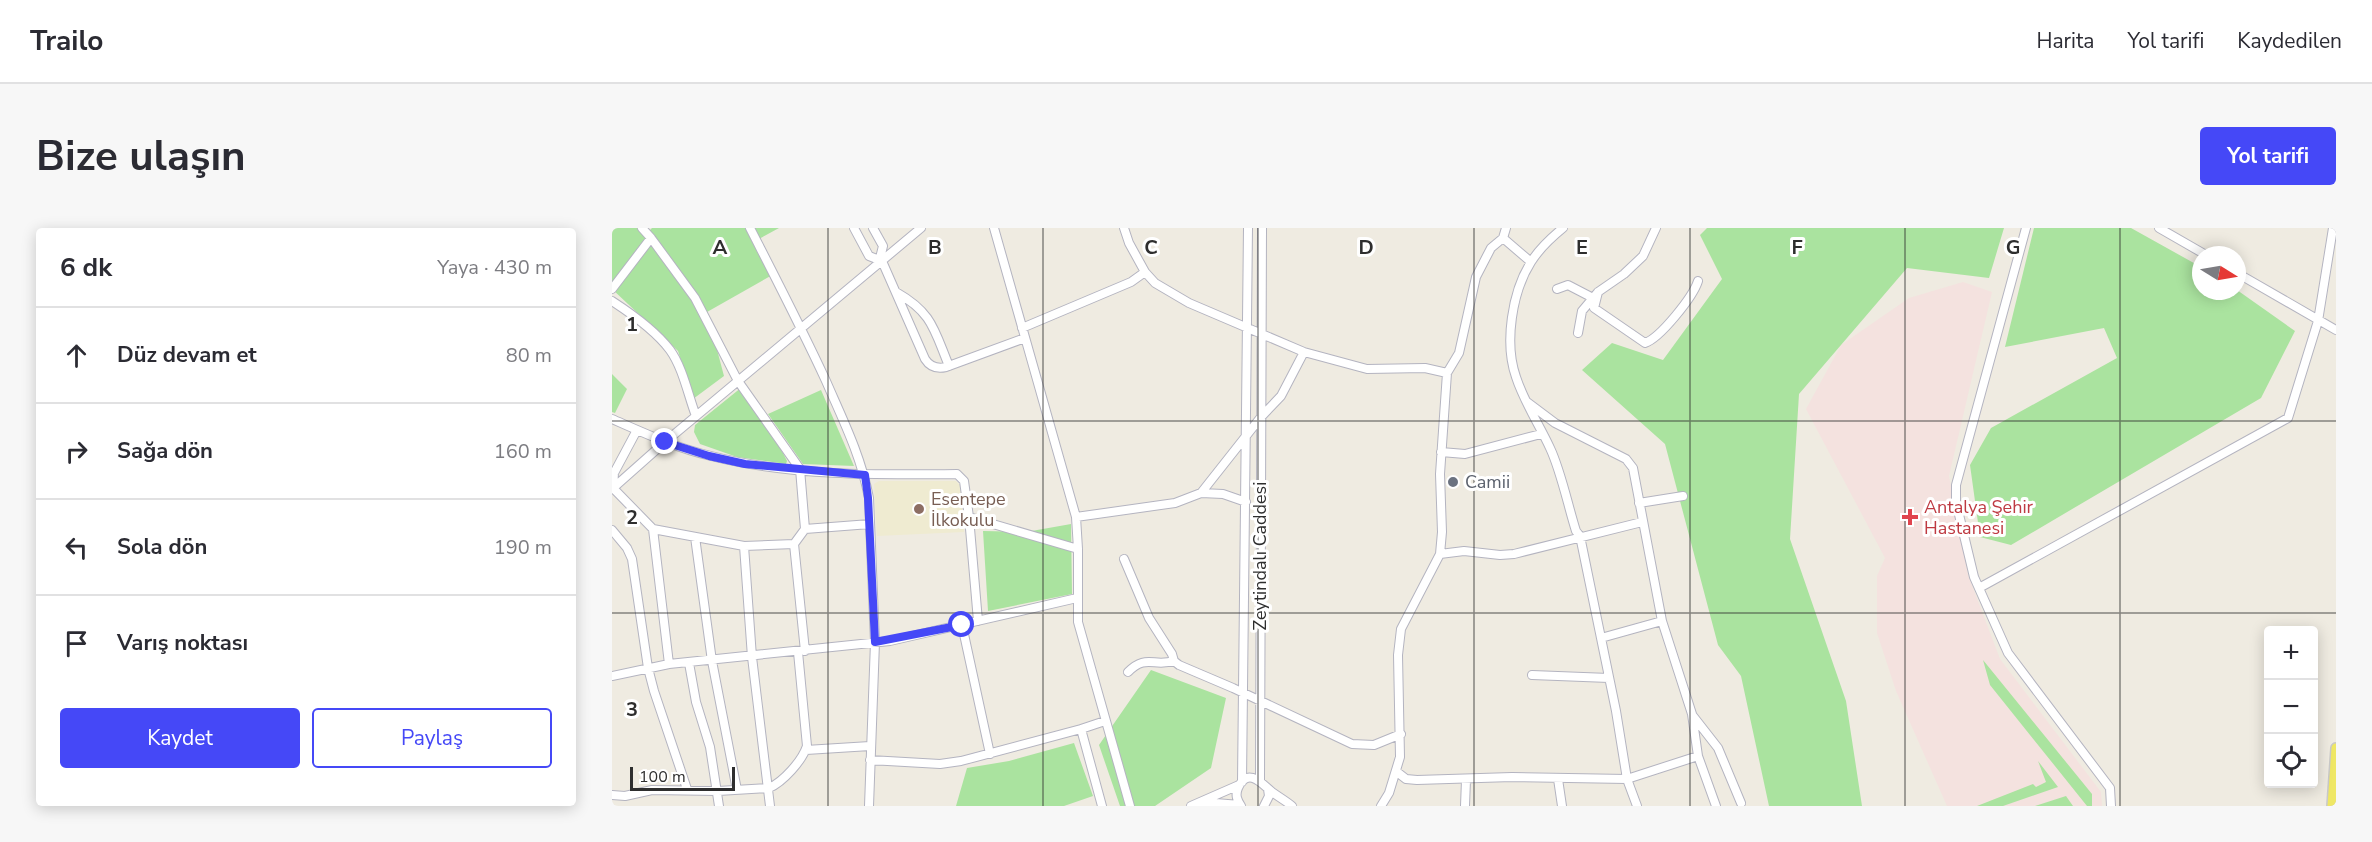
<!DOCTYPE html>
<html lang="tr">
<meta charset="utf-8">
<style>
:root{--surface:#fff;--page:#f7f7f7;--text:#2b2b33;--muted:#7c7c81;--line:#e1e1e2;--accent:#4548f7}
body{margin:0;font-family:"Nunito Sans",sans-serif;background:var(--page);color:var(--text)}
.controls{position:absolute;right:18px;bottom:18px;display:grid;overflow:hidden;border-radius:6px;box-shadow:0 3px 15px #0003}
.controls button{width:54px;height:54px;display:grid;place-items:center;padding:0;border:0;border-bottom:2px solid var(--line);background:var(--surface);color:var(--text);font:30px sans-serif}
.compass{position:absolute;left:1580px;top:18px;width:54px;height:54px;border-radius:50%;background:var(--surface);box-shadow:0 3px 15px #0003;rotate:101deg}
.scale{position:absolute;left:18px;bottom:15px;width:105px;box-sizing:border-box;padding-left:6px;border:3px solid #2e2e2e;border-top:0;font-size:16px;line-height:21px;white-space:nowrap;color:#2e2e2e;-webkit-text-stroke:4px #fff;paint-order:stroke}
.stop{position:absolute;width:18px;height:18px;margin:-14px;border:4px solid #4548f7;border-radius:50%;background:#fff}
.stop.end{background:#4548f7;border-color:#fff;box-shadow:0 2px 6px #0008}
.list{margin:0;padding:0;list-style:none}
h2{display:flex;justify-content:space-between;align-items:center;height:78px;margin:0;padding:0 24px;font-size:26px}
h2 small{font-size:20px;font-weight:400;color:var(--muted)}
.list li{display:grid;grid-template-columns:39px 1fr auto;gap:18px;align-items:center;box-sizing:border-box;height:96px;padding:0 24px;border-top:2px solid var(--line)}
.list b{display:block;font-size:22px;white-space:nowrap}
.list em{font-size:20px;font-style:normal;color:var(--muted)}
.actions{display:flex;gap:12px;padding:18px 24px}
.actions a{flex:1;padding:14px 0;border:2px solid var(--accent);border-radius:6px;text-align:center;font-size:21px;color:var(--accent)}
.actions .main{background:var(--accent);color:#fff}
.icon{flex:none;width:33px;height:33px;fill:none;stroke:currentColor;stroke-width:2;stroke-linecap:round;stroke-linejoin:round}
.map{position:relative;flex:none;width:1724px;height:578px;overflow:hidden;border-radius:6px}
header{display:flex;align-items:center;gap:36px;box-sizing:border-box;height:84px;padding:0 30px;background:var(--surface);border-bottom:2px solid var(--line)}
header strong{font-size:28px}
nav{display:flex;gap:33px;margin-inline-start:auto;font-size:21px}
.intro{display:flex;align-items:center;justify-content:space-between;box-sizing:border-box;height:144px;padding:0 36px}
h1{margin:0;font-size:42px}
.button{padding:15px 27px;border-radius:6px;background:var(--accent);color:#fff;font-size:21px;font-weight:700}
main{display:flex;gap:36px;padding:0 36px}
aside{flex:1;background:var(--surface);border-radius:6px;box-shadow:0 3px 15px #0003}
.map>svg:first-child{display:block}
</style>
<header>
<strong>Trailo</strong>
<nav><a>Harita</a><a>Yol tarifi</a><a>Kaydedilen</a></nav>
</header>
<div class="intro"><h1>Bize ulaşın</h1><a class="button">Yol tarifi</a></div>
<main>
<aside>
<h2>6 dk<small>Yaya · 430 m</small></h2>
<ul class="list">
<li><svg class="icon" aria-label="ahead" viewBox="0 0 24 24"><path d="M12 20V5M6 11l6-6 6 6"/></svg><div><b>Düz devam et</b></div><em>80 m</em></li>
<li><svg class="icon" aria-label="right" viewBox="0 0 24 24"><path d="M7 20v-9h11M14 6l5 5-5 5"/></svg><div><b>Sağa dön</b></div><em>160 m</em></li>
<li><svg class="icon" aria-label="left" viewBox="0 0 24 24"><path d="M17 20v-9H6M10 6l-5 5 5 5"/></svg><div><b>Sola dön</b></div><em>190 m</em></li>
<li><svg class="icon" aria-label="arrive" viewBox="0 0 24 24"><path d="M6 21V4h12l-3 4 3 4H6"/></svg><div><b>Varış noktası</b></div></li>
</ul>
<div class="actions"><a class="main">Kaydet</a><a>Paylaş</a></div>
</aside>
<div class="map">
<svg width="1724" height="578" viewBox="0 0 1724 578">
<rect width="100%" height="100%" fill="#efebe1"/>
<path fill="#efebd1" d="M267,253h77l4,4 4,47 -87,4 -3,-52z"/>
<path fill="#f4e2df" d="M1351,54l29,10 -43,184 19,99 32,84 101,133 1,14h-155l-51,-115 -19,-58v-57l8,-18 -79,-149 35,-64 68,-47z"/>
<path fill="#aae39f" d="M0,0h31l4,5 5,-5h127l-22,12 17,34 -67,38 17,64 -31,23 -15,-48 -66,-62z
M1095,0h297l-15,50 -82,-10 -108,126 -9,145 56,162 16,105h-93l-28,-130 -23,-31 -53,-201 -83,-74 30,-27 51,17 59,-81 -22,-44z
M1422,0h97l70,39v24l36,-1 58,41 -34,67 -250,147 -31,-8 -10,-72 21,-37 126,-70 -13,-30 -99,19z
M0,146l15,15 -12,24 -3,-1z
M130,159l41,66 4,8 -1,3 -49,-7 -37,-13 -6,-12 1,-7z
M209,162l33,76 -51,-2 -35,-50z
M459,296l1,70 -84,17 -5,-80 43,1z
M1371,432l109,134v12h-5l-97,-121z
M539,442l75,28 -15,70 -56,38h-35l-21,-61z
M462,515l19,53 -29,10h-108l11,-38 42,-7z
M1426,533l20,26 -55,19h-26l56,-22 3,3 10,-5z
M1454,568l7,10h-38z"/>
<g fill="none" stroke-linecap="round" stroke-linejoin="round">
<g stroke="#b4b4c0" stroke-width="10">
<path id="minor" d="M138,0c26,51 52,101 76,153 17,39 35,75 43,117l6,144 -6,164
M242,0l15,28 13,5 43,98c5,8 12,10 21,8l79,-29
M261,0l10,18 -3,12
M382,0l82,289 2,32v73l52,184
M512,0l5,15 16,29 10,11 34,20 115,49 63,17 58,-1 22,5
M951,0c-11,9 -24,21 -32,34 -19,30 -27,81 -15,115 8,25 23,47 34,71 11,23 18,58 26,83l4,5 36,175 11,68 10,27
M1414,0l-70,257v17l18,75 34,76 102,135 1,18
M1547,0l47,27
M39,10l44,60 43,83 62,88 5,60 65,-5
M891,10l28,24
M1625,45l99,57
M0,61l39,-51 -9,-10
M945,61l11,-4 25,13
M284,64c37,21 38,38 53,74
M986,64l-4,16 51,35c15,-5 48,-46 53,-62
M0,73c20,13 43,29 58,49 13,18 18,45 26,66
M410,100l109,-46 14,-10
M966,105l4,-22 16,-19 26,-18 19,-18 13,-28
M915,174l28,21 71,36 7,9 29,153 30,93 6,42 18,50
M0,191c32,14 64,29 99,37 80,20 165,19 246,18l7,7 5,36 109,32
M25,202l-23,43 -1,15 40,41 91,17 8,111 18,149
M829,224l24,2 76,-20
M0,261l53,-47 256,-214
M589,265l22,1 23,8
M1027,275l44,-7
M357,289l9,104
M464,289l99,-14 26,-10 60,-76 20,-21 23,-44
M41,301l16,135
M193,301l-11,15 11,107
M0,302l15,18 5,11 16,109 6,23 33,98
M83,309l17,124 25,129
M132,318l50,-2
M828,326l24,-3 36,4 14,-1 128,-32
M512,331l25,59 23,36 2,7 5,4 54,23 119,56 22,1 27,-11
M1367,360l309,-170 30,-97 15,-93
M350,397l28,129
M989,410l61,-17
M77,435l7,39 14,45 9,59
M516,444c18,-18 25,-5 46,-11
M920,447l77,3
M0,448l57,-12 221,-23 187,-43
M1081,488l25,32 23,55
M194,522l64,-4
M258,532l70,4 21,-3 120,-32
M785,544l9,7 11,1 95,-3 115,2 71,-23
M946,551l4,27
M648,552l2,-552
M630,554l6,-554
M0,567l13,1 27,-6 66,1 51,-3c14,-6 33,-27 38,-42l-9,-94
M591,574l37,3
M490,578l-21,-77 24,-8
M579,578l48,-21
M629,578c-4,-6 -6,-11 -3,-18 10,-23 26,-2 34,4 7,5 14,9 20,14
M652,578l5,-10 -1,-7
M769,578l8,-13 11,-36 -2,-102 3,-26 39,-75 2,-22 -2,-58 7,-101 12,-20 17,-76 15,-29 12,-10 3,-10
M853,578l1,-26"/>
</g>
<g stroke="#c9c9c9" stroke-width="12">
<path id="major" d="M1720,578l4,-58"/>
</g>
<use href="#minor" stroke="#fff" stroke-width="8"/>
<use href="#major" stroke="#efe765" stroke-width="9"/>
</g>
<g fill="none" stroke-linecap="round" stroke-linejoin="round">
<path stroke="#4548f7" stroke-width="8" d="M53,214l44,14 36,8 120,11 3,23 7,144 87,-17"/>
</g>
<path fill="none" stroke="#2e2e2e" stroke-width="1.5" stroke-opacity="0.55" d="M216,0v578M431,0v578M646,0v578M862,0v578M1078,0v578M1293,0v578M1508,0v578M0,193h1724M0,385h1724"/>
<circle fill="#6b7280" stroke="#fff" stroke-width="2" cx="841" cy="254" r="6"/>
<circle fill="#8d6e63" stroke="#fff" stroke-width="2" cx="307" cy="281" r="6"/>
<path fill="#e0444e" stroke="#fff" stroke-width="2" d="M1295 280h6v6h6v6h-6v6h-6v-6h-6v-6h6z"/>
<g text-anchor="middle" stroke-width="6" stroke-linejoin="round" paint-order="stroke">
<g font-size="18" fill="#5b616d" stroke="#fff" text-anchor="start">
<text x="853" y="260">Camii</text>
</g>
<g font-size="18" fill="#785e54" stroke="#fff" text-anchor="start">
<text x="319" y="277">Esentepe<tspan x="319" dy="21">İlkokulu</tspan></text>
</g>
<g font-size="18" fill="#be3a42" stroke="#fff" text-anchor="start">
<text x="1312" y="285">Antalya Şehir<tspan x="1312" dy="21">Hastanesi</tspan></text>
</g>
<g font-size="18" fill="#2e2e2e" stroke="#fff">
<text transform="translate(648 328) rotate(-90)" y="6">Zeytindalı Caddesi</text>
</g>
</g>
<g font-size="20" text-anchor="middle" font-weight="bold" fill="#2e2e2e" stroke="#fff" stroke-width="6" stroke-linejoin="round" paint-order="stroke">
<text x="108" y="26">A</text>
<text x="323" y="26">B</text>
<text x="539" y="26">C</text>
<text x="754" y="26">D</text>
<text x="970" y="26">E</text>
<text x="1185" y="26">F</text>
<text x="1401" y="26">G</text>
<text x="20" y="103">1</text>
<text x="20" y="296">2</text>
<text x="20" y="488">3</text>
</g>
</svg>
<div class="controls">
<button>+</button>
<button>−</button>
<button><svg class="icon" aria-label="locate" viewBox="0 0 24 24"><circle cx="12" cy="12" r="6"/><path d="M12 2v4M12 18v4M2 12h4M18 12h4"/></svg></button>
</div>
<svg class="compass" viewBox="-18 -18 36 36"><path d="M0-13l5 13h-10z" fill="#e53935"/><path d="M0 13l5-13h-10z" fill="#7c7c81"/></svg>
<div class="scale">100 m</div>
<div class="stop" style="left:350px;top:397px"></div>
<div class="stop end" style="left:53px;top:214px"></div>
</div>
</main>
